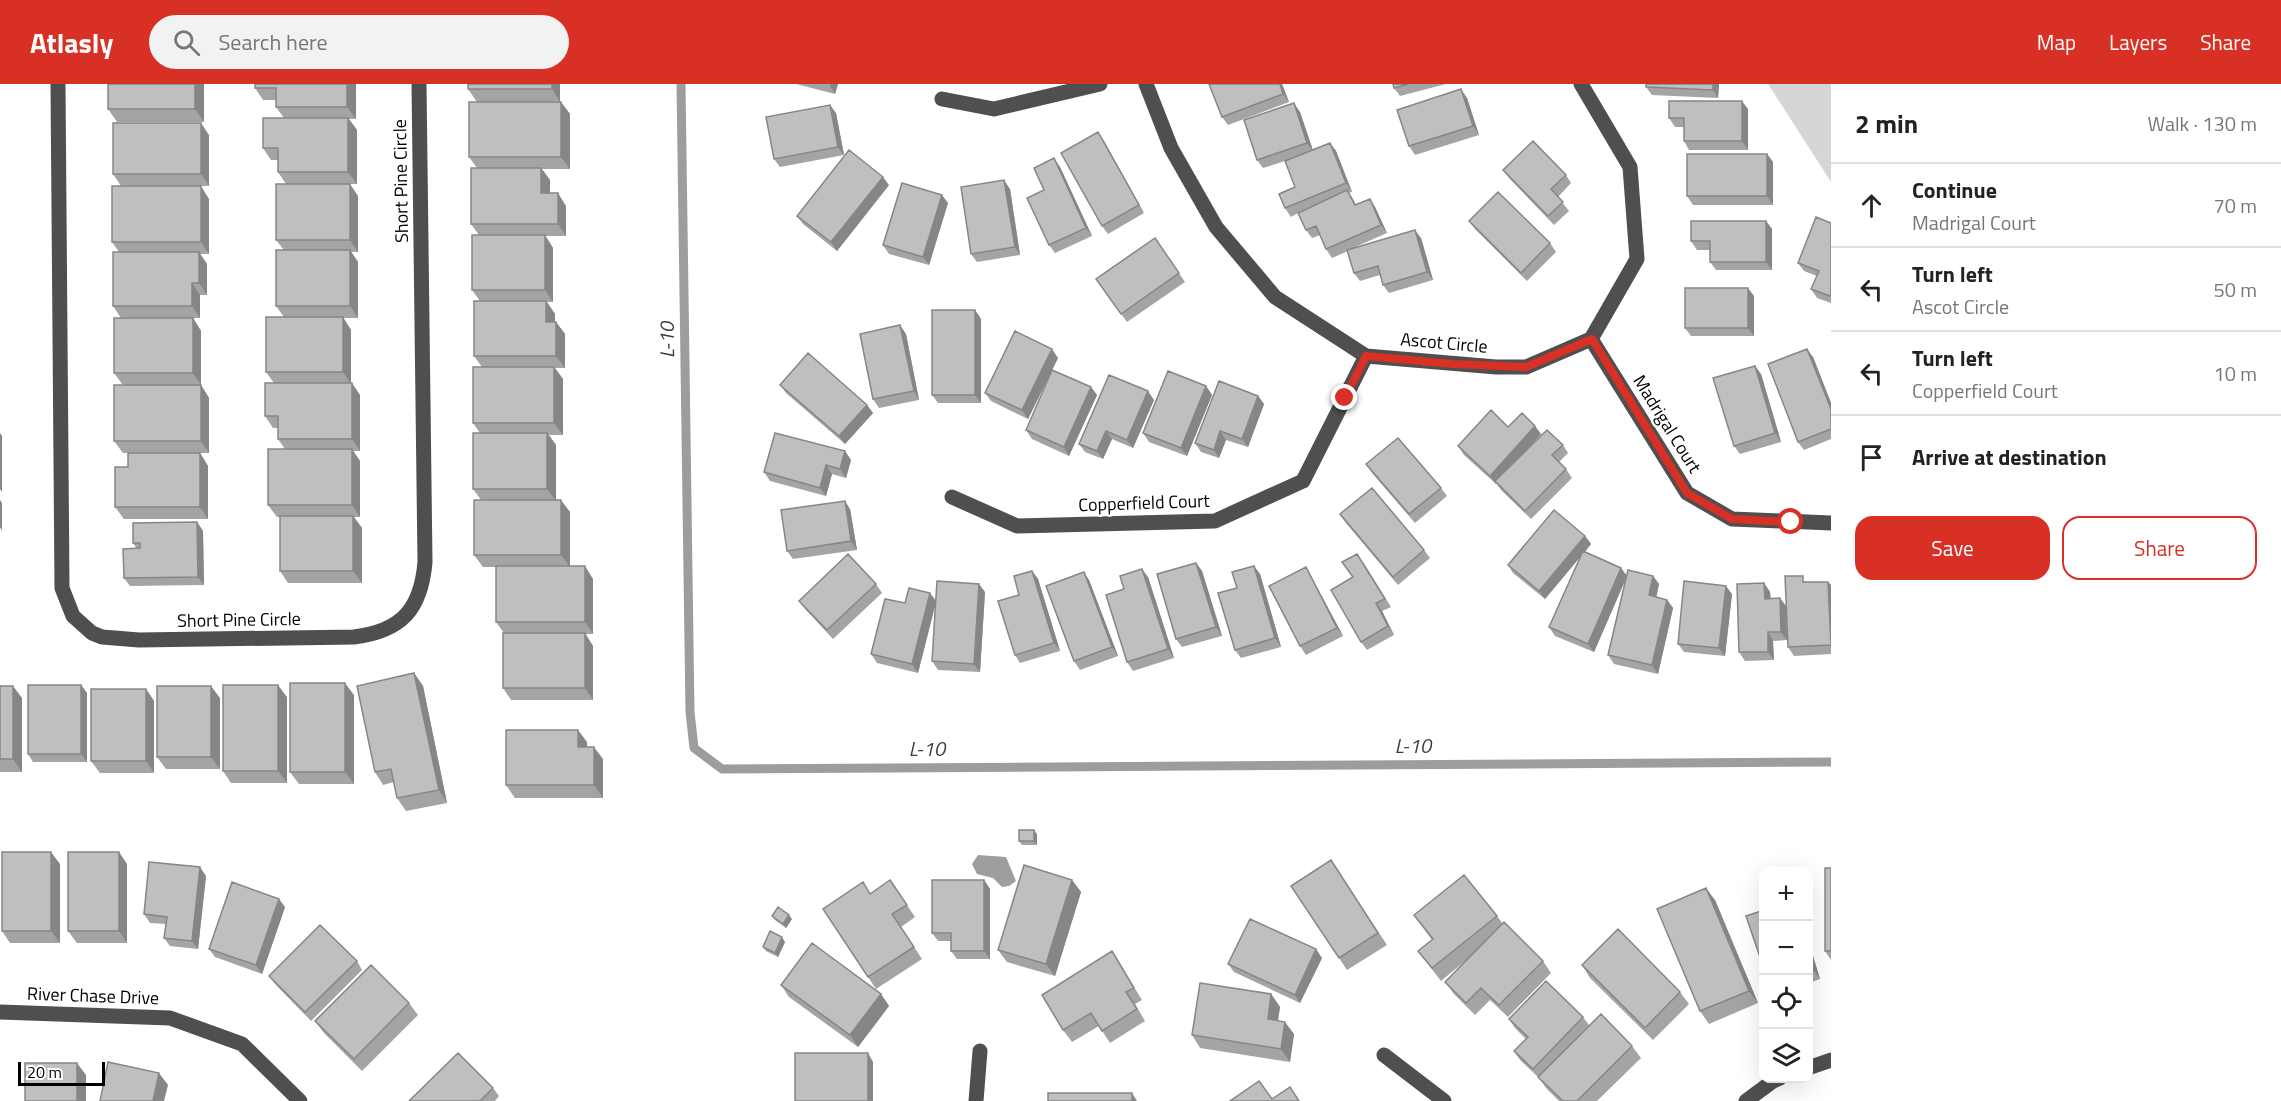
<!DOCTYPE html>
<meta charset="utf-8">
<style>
:root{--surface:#fff;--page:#f2f2f2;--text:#222;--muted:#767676;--line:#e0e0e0;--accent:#d93025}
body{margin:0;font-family:"Titillium Web",sans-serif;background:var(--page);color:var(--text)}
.controls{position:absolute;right:18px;bottom:18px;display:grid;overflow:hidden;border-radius:12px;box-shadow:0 6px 24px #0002}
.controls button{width:54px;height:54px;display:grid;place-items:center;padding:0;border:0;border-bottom:2px solid var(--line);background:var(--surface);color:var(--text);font:30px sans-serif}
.scale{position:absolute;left:18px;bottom:15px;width:87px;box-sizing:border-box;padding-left:6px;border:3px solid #000;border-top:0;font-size:16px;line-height:21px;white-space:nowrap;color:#000;-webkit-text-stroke:4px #fff;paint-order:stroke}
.stop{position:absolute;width:18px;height:18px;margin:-14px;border:4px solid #d93025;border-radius:50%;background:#fff}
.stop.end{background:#d93025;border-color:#fff;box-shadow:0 2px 6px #0008}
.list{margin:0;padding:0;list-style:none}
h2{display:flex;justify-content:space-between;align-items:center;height:78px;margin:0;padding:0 24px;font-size:26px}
h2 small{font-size:20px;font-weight:400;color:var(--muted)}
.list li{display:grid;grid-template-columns:39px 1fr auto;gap:18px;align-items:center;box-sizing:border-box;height:84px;padding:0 24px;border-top:2px solid var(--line)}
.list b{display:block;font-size:22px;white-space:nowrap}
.list p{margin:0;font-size:20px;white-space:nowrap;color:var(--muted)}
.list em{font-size:20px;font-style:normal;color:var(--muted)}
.actions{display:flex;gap:12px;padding:18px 24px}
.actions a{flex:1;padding:14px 0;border:2px solid var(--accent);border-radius:18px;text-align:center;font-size:21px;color:var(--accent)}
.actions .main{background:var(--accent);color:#fff}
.icon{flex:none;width:33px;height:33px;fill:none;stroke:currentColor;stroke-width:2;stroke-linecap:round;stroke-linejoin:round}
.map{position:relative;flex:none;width:1831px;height:1017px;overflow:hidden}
header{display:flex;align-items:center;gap:36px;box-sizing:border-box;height:84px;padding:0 30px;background:var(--accent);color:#fff}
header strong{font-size:28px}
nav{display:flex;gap:33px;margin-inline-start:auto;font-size:21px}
.search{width:420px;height:54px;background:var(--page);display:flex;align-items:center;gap:15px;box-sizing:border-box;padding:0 21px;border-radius:33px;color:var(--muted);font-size:22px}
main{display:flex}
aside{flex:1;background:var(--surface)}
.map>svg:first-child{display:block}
</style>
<header>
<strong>Atlasly</strong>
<div class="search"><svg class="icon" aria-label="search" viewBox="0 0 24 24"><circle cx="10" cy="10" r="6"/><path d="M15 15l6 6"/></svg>Search here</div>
<nav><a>Map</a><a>Layers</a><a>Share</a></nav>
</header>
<main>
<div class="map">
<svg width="1831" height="1017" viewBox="0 0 1831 1017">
<rect width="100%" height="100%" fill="#fff"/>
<path fill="#d6d6d6" d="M1768,0h63v98z"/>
<path fill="#9d9d9d" d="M978,771l28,2 10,24 -7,5 -7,1 -9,-9 -16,-4 -5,-10z"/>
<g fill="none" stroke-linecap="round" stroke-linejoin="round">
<path stroke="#9d9d9d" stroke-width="9" d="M681,0l9,628 4,36 28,21 1109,-7"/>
<path stroke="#4f4f4f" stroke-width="15" d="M58,0l4,504 11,28 19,17 10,4 37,3 215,-3c48,-6 67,-28 71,-75l-6,-478
M1146,0l25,64 45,79 59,70 91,59 130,11h30l65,-28 46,-80 -7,-92 -49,-83
M942,15l52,10 106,-25
M1591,255l96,154 45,26 99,4
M952,413l65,29 198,-5 88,-40 63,-125
M0,928l170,6 72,26 58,57
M1384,971l60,46
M1808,984l23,-8
M976,1017l4,-50
M1746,1017l27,-20 7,-3"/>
</g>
<path fill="#a4a4a4" d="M204,0v38h-87l-9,-13z
M356,0v35h-7l8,11v54h-71l-8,-12v-12h-7l-8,-12 21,-30 -8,-11v-7h-13l-8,-12z
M560,0v18h-83l-9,-13z
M796,0h42l-3,10z
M1282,0l7,18 -61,23 -6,-8z
M1393,0h53l-46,12 -6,-8z
M1646,0h73l-1,14 -66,-3 -6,-8z
M1467,14l12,37 -64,20 -6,-9z
M561,18l9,12v55h-28l8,11v13l16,13v30h-21l8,12v54h-6l8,12v8h1l9,12v34h-10l8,11v56h-14l7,10v55l14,12v54l23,13v55h-8l8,12v54h-82l-8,-12 1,-55 -8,-11v-55h-13l-9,-12 7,-55 -8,-11 7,-56 -7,-10 9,-56 -8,-11 6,-55 -8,-11 7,-55 -8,-11 6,-56 -8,-11z
M1748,25v41h-59l-5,-9v-14h-9l-6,-9z
M1300,28l13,38 17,-7 6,8 16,41 -3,1 7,12 14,-6 5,8 12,26 -32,14 66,-9 12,42 -44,13 -6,-8 -3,-10 -20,6 -6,-8 -6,-22 -16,7 -6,-9 -6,-14 -8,3 -6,-8 -8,-17 -7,4 -6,-9 10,-21 -10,-26 -22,7 -6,-8z
M836,29l8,42 -64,12 -6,-8z
M209,51v51h-88l-8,-12z
M1104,57l40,72 -36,21 -6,-8z
M1767,70l6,8v43h-80l-6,-9z
M1060,83l32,69 -37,17 -6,-8 -5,-55z
M1503,86l63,5 5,8 -13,14 11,14 -15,14 -45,-47z
M889,101l-52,66 -34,-27 -6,-8z
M1010,105l10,66 -43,7 -6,-8z
M358,112v56h-7l7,10v56h-15l8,12v53l9,12v56h-7l7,10v56h-6l8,11v55h-74l-8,-12v-54h-3l-9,-12 17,-56 -7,-10v-11h-5l-8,-12 9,-33 -8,-11 18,-55 -8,-11 8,-56 -8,-10z
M209,115v55h-9l7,10v31h-7v23h-79l-8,-12 6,-54 -7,-10z
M948,119l-19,62 -40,-11 -6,-9z
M1469,137l81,22 6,9 -29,29 -52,-52z
M1766,137l6,8v41h-56l-6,-8v-12h-13l-6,-9z
M1831,139v80l-14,-5 -6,-9 6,-13 -13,-5 -6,-8z
M1155,154l30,44 -58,40 -31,-43z
M1754,212v40h-63l-6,-8z
M975,226l6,9v84h-43l-6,-8z
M193,234l8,13v54h-78l-9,-12z
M906,250l13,66 -40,8 -6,-9z
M1813,273l18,46v36l-27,11 -6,-8z
M1058,274l-30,61 -37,-18 -6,-8z
M1761,290l20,68 -41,12 -6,-8z
M201,301l8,13v55h-86l-9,-12z
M780,301l87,20 6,8 -28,31 -59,-51z
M1206,302l6,9 -25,61 -38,-14 -6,-9z
M1091,303l6,8 -28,61 -37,-17 -6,-9z
M1258,312l6,8 -16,43 -22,-7 -7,18 -18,-6 -6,-9z
M1154,316l-21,48 -21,-9 -9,20 -18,-7 -6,-8z
M1541,350l-14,16 36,-5 5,8 -9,9 7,7 6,9 -41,41 -30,-29 -5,-7v1l-32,-29 -6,-9z
M845,367l6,9 -5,18 -14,-4 -6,22 -56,-15 -6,-9z
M200,369l8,13v53h-84l-9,-12 13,-40z
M1366,380l75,24 6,8 -32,27 -43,-50z
M850,425l7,41 -64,9 -6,-8z
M1340,430l84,36 6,8 -32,27 -52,-62z
M197,438l6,9 1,54 -74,1 -6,-8 13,-29 -4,-6z
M1585,452l6,8 -6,8 36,16 5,7 27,1 6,8 -3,13 11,3 6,8 -15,66 -44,-10 -6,-9 17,-74 -31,71 -39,-16 -6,-9 32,-71 -36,43 -32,-26 -5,-8z
M1363,478l28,45 -9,4 12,24 -27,15 -6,-8 -8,-65z
M1196,479l6,8 20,65 -40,11 -6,-8z
M1254,482l6,8 21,73 -40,11 -6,-8 2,-62z
M1032,487l6,8 22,72 -40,12 -5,-8 4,-60z
M1311,492l32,60 -37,19 -6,-9z
M1148,493l26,81 -41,13 -6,-9 -3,-73z
M1089,496l29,76 -38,14 -6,-9z
M1808,498h20l3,3v69l-37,2 -6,-9z
M1764,499l6,9 1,7 15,7 1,34 -14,1 1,19 -29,1 -6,-9z
M876,500l6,9 -49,46 -28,-30 -6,-8z
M985,508l-5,80 -42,-2 -6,-9 4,-58 -18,70 -41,-10 -6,-9 65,-53z
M1732,510l-7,62 -41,-4 -6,-8z
M414,589l9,13 24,117 -41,8 -9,-13 -3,-16 -11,3 -8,-13z
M81,601l6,8v69h-54l-5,-8z
M0,602l22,12v74h-22z
M146,605l8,12v72h-54l-9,-12z
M354,611v89h-55l-9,-12z
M287,613v86h-56l-8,-12z
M220,614v71h-54l-9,-12z
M587,658v5l16,12v39h-88l-9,-13z
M1037,750v11h-15l-3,-4z
M1331,776l56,85 -40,25 -8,-12z
M60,780v79h-50l-8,-12z
M127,780v79h-50l-9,-12z
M1831,784v92l-6,-9z
M206,792l-8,73 -28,-3 -6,-8 2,-14 -16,-1 -6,-9z
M890,796l25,37 -14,10 21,32 -46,30 -53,-80 47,-15z
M984,796l6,9v70h-33l-6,-8v-10h-13l-6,-8z
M1072,796l9,12 -26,84 -48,-14 -9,-12z
M1715,816l43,103 -49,21 -9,-13z
M285,823l-23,67 -47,-17 -6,-8z
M1414,831l83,1 6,8 40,37 8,12 -43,44 -18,-17 -15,15 -21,-21 -9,-12 26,-26 -30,25 -23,-30 14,-11z
M772,832l20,3 -6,9 -11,-8z
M785,858l-7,15 -12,-6 -3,-4z
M1809,859l11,36 -11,4z
M1322,874l-22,45 -66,-31 -6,-8z
M357,877l5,9 -51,51 -36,-37 -6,-8z
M1120,880l22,36 -7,4 10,17 -35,22 -11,-17 -27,16 -9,-12z
M1582,881l98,27 9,12 -36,36 -63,-62z
M781,901l100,9 8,12 -31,41 -69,-50z
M1271,910l9,13 -2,14 16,13 -4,28 -90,-14 -8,-13z
M409,919l9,12 -56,56 -38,-38 -9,-12z
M1583,933l6,8 -19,20 62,1 9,12 -44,43h-38l-12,-12 -9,-12 -18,-17 -6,-9 12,-12 -11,-11 -6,-9z
M493,1004l6,8 -4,5h-86z"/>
<path fill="#868686" d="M195,0h9v38l-9,-13z
M347,0h9v35l-9,-12z
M552,0h8v18l-8,-13z
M830,0h8l-3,10 -5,-8z
M1280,0h2l7,18 -6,-8z
M1713,0h6l-1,14 -5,-8z
M1461,5l6,9 12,37 -6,-9z
M1742,17l6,8v41l-6,-9z
M561,18l9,12v55l-9,-12z
M1294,19l6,9 13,39 -6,-8z
M830,21l6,8 8,42 -6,-8z
M348,34l9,12v54l-9,-12z
M201,39l8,12v51l-8,-12z
M1098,48l6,9 40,72 -5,-8z
M1330,59l6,8 16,41 -6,-9z
M1767,70l6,8v43l-6,-9z
M1054,74l6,9 32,69 -6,-8z
M541,84l9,12v26l-9,-13z
M883,93l6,8 -52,66 -6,-9z
M1004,96l6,9 10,66 -5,-8z
M350,100l8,12v56l-8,-12z
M201,102l8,13v55l-8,-12z
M1347,106l6,9 7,15 -5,-9z
M558,109l8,13v30l-8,-12z
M942,111l6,8 -19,62 -6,-8z
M1370,115l5,8 12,26 -6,-8z
M1766,137l6,8v41l-6,-8z
M1415,146l6,8 12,42 -6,-8z
M545,151l8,13v54l-8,-12z
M350,166l8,12v56l-8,-12z
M199,168l8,12v31l-8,-12z
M192,199l8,12v23l-8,-12z
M1748,204l6,8v40l-6,-8z
M546,217l9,13v20l-9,-12z
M975,226l6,9v84l-6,-8z
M343,233l8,13v54l-8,-12z
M193,234l8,13v54l-8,-12z
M556,238l9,12v34l-9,-12z
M900,241l6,9 13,66 -5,-9z
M1052,265l6,9 -30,61 -6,-9z
M1807,265l6,8 18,46v6z
M1755,282l6,8 20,68 -6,-9z
M554,283l9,12v56l-9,-12z
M352,299l8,12v56l-8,-12z
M201,301l8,13v55l-8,-12z
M1206,302l6,9 -25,61 -6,-8z
M1091,303l6,8 -28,61 -5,-9z
M1148,307l6,9 -21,48 -6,-8z
M1258,312l6,8 -16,43 -6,-8z
M867,321l6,8 -28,31 -6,-8z
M1535,342l6,8 -45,50 -6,-8z
M1106,347l6,8 -9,20 -6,-8z
M1220,347l6,9 -7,18 -5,-8z
M0,349l2,3v56l-2,-3z
M547,349l9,12v56l-9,-12z
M352,365l8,12v56l-8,-12z
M845,367l6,9 -5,18 -6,-9z
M200,369l8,13v53l-8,-12z
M826,381l6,9 -6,22 -6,-8z
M0,416l2,3v28l-2,-4z
M561,416l9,12v55l-9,-12z
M845,417l5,8 7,41 -6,-9z
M353,432l9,12v55l-9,-12z
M197,438l6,9 1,54 -6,-8z
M1585,452l6,8 -46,55 -6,-8z
M1196,479l6,8 20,65 -6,-9z
M585,482l8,13v55l-8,-12z
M1254,482l6,8 21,73 -6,-9z
M1306,483l5,9 32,60 -6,-8z
M1621,484l6,8 -33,76 -6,-8z
M1142,485l6,8 26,81 -6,-9z
M1032,487l6,8 22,72 -6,-8z
M1084,488l5,8 29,76 -6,-9z
M1653,492l6,8 -4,20 -6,-9z
M1828,498l3,3v59z
M1764,499l6,9 1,16 -6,-9z
M979,500l6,8 -5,80 -6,-8z
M1726,502l6,8 -7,62 -6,-8z
M930,509l6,8 -18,72 -6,-9z
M1780,514l6,8 1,34 -6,-8z
M1667,516l6,8 -15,66 -6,-9z
M1376,519l6,8 12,24 -6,-9z
M1768,548l5,9 1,19 -6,-8z
M585,549l8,13v54l-8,-12z
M414,589l9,13 24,117 -8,-13z
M345,599l9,12v89l-9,-12z
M81,601l6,8v69l-6,-8z
M278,601l9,12v86l-9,-12z
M13,602l9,12v74l-9,-13z
M211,602l9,12v71l-9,-12z
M146,605l8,12v72l-8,-12z
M578,646l9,12v17l-9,-12z
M594,663l9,12v39l-9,-13z
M1034,746l3,4v11l-3,-4z
M51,768l9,12v79l-9,-12z
M119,768l8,12v79l-8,-12z
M200,783l6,9 -8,73 -6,-8z
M984,796l6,9v70l-6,-8z
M1072,796l9,12 -26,84 -9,-12z
M1706,804l9,12 43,103 -9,-12z
M279,815l6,8 -23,67 -6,-9z
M789,831l3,4 -6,9 -3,-4z
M782,853l3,5 -7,15 -3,-4z
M1809,859l11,36 -6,-8 -5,-19z
M1316,865l6,9 -22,45 -5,-8z
M881,910l8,12 -31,41 -8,-12z
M1271,910l9,13 -4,24 -8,-12z
M1285,938l9,12 -4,28 -9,-13z
M868,969l5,9v39h-5z
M77,979l9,12v26h-9z
M159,989l9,12 -4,16h-11z
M1132,1009l5,8h-5z"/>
<path fill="#bfbfbf" stroke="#868686" stroke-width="1.5" d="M108,0h87v25h-87z
M255,0h92v23h-71v-19h-21z
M468,0h84v5h-84z
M1209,0h71l3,10 -61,23z
M1393,0h15l-14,4z
M1646,0h67v6l-67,-3z
M1461,5l12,37 -64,20 -12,-36z
M1669,17h73v40h-58v-23h-15z
M469,18h92v55h-92z
M1294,19l13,40 -50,17 -13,-40z
M830,21l8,42 -64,12 -8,-42z
M263,34h85v54h-70v-24h-15z
M113,39h88v51h-88z
M1098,48l41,73 -37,21 -41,-73z
M1533,57l33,34 -15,14 12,13 -15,14 -45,-46z
M1330,59l16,40 -61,25 -6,-14 16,-7 -10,-26z
M849,66l34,27 -52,65 -34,-26z
M1687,70h80v42h-80z
M1054,74l32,70 -37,17 -22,-47 17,-8 -10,-22z
M471,84h70v25h17v31h-87z
M1004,96l11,67 -44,7 -10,-67z
M902,99l40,12 -19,62 -40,-12z
M276,100h74v56h-74z
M112,102h89v56h-89z
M1347,106l8,15 15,-6 11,26 -55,24 -10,-23 -10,4 -8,-17z
M1498,108l52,51 -29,30 -52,-52z
M1816,133l15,6v71l-1,2 -19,-7 8,-18 -21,-8z
M1691,137h75v41h-56v-21h-19z
M1415,146l12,42 -44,13 -5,-19 -24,7 -7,-23z
M472,151h73v55h-73z
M1155,154l24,35 -58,41 -25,-35z
M276,166h74v56h-74z
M113,168h86v31h-7v23h-79z
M1685,204h63v40h-63z
M474,217h72v21h10v34h-82z
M932,226h43v85h-43z
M266,233h77v55h-77z
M114,234h79v55h-79z
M900,241l14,66 -41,8 -13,-65z
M1015,247l37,18 -30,61 -37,-17z
M1807,265l24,60v20l-33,13 -30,-78z
M808,269l59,52 -28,31 -59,-51z
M1755,282l20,67 -41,13 -21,-68z
M473,283h81v56h-81z
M1052,286l39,17 -27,60 -38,-17z
M1168,287l38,15 -25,62 -38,-15z
M1109,291l39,16 -21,49 -21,-9 -9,20 -18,-7z
M1219,297l39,15 -16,43 -22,-8 -6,19 -19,-7z
M265,299h87v56h-74v-23h-13z
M114,301h87v56h-87z
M1491,326l17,17 14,-14 13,13 -45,50 -32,-30z
M1547,346l16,15 -11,10 14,14 -41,42 -30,-30z
M473,349h74v56h-74z
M775,349l70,18 -5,18 -14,-4 -6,23 -56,-16z
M1398,354l43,50 -32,26 -43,-50z
M268,365h84v56h-84z
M128,369h72v54h-85v-40h13z
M1372,404l52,62 -31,27 -53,-63z
M474,416h87v55h-87z
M845,417l6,40 -64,10 -6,-41z
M1554,426l31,26 -46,55 -31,-26z
M280,432h73v55h-73z
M197,438l1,55 -74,1 -1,-29 17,-1v-5h-7v-20z
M1583,467l38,17 -33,76 -39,-17z
M848,470l28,30 -49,46 -28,-29z
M1357,470l28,45 -9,4 12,23 -27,16 -30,-52 22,-13 -11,-15z
M1196,479l20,64 -40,12 -19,-65z
M496,482h89v56h-89z
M1254,482l21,72 -40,12 -17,-57 19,-5 -5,-16z
M1306,483l31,61 -37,18 -31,-60z
M1142,485l26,80 -41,13 -21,-67 18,-6 -4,-13z
M1628,486l25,6 -4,19 18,5 -15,65 -44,-10z
M1032,487l22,72 -39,12 -17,-54 21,-6 -5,-19z
M1084,488l28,75 -38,14 -28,-75z
M1785,492h18v6h25l3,63 -43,2z
M937,497l42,3 -5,80 -42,-3z
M1684,497l42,5 -7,62 -41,-4z
M1764,499l1,16 15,-1 1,34h-13v20h-29l-2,-68z
M909,504l21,5 -18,71 -41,-10 14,-55 20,4z
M503,549h82v55h-82z
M414,589l25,117 -42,8 -6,-29 -16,3 -18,-86z
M290,599h55v89h-55z
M28,601h53v69h-53z
M223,601h55v86h-55z
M0,602h13v73h-13z
M157,602h54v71h-54z
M91,605h55v72h-55z
M506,646h72v17h16v38h-88z
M1019,746h15v11h-15z
M2,768h49v79h-49z
M68,768h51v79h-51z
M1331,776l47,73 -39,25 -48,-72z
M149,778l51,5 -8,74 -28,-3 3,-21 -23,-3z
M1024,781l48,15 -26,84 -48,-14z
M1825,784h6v83h-6z
M1464,791l33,41 -65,52 -14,-17 15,-12 -19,-24z
M890,796l17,25 -15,9 22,33 -46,30 -45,-68 40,-27 7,12z
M932,796h52v71h-33v-18h-19z
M232,798l47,17 -23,66 -47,-16z
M1706,804l43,103 -49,20 -43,-102z
M778,823l11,8 -6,9 -11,-8z
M1764,826v52l-2,1 -16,-47z
M1250,835l66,30 -21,46 -67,-31z
M1504,838l39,39 -44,44 -18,-17 -15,15 -21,-21z
M320,841l37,36 -52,51 -36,-36z
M1618,845l62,63 -35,36 -63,-63z
M770,847l12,6 -7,16 -12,-6z
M812,859l69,51 -31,41 -69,-50z
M1112,867l22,37 -8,4 11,17 -35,22 -11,-18 -28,17 -21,-35z
M1809,868l5,19 -5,2z
M371,881l38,38 -55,56 -39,-38z
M1546,897l37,36 -50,52 -19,-18 14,-14 -19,-18z
M1200,899l71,11 -3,25 17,3 -4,27 -89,-14z
M1601,930l31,32 -55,55h-14l-25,-24z
M458,969l35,35 -13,13h-71z
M795,969h73v48h-73z
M108,978l51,11 -6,28h-53z
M25,979h52v38h-52z
M1259,997l13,18 18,-12 9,14h-69z
M1048,1009h84v8h-84z"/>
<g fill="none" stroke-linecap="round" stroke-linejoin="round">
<path stroke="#d93025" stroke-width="8" d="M1345,314l21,-42 87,8 73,3 66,-28 95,154 45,26 59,3"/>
</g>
<g text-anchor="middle" stroke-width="5" stroke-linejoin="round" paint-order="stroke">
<g font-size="18" fill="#000" stroke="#fff">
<text transform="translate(401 97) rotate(-91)" y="6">Short Pine Circle</text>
<text transform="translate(1444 259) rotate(5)" y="6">Ascot Circle</text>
<text transform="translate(1667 340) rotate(58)" y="6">Madrigal Court</text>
<text transform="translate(1144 419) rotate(-2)" y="6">Copperfield Court</text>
<text transform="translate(239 536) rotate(-1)" y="6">Short Pine Circle</text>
<text transform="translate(93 912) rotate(2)" y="6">River Chase Drive</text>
</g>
<g font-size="20" font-style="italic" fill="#3e3e3e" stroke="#fff">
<text transform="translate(667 256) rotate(-91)" y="7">L-10</text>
<text x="1413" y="669">L-10</text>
<text x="927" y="672">L-10</text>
</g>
</g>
</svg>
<div class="controls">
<button>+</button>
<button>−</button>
<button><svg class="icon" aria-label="locate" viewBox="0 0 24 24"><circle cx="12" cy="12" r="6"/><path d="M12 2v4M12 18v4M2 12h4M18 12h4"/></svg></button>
<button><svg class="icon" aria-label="layers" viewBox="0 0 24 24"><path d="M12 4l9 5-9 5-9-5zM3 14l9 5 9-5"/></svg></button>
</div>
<div class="scale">20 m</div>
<div class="stop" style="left:1791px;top:438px"></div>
<div class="stop end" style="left:1345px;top:314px"></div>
</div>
<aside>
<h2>2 min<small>Walk · 130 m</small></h2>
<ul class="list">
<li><svg class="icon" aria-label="ahead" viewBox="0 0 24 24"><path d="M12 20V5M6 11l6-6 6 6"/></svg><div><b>Continue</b><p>Madrigal Court</p></div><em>70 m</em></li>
<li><svg class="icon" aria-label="left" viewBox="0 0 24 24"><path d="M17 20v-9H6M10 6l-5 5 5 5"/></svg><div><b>Turn left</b><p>Ascot Circle</p></div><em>50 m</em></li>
<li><svg class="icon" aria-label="left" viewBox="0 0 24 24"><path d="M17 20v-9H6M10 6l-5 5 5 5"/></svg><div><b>Turn left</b><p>Copperfield Court</p></div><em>10 m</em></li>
<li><svg class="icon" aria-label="arrive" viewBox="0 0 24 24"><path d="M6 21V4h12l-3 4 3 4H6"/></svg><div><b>Arrive at destination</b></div></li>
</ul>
<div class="actions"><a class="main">Save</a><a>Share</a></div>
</aside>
</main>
